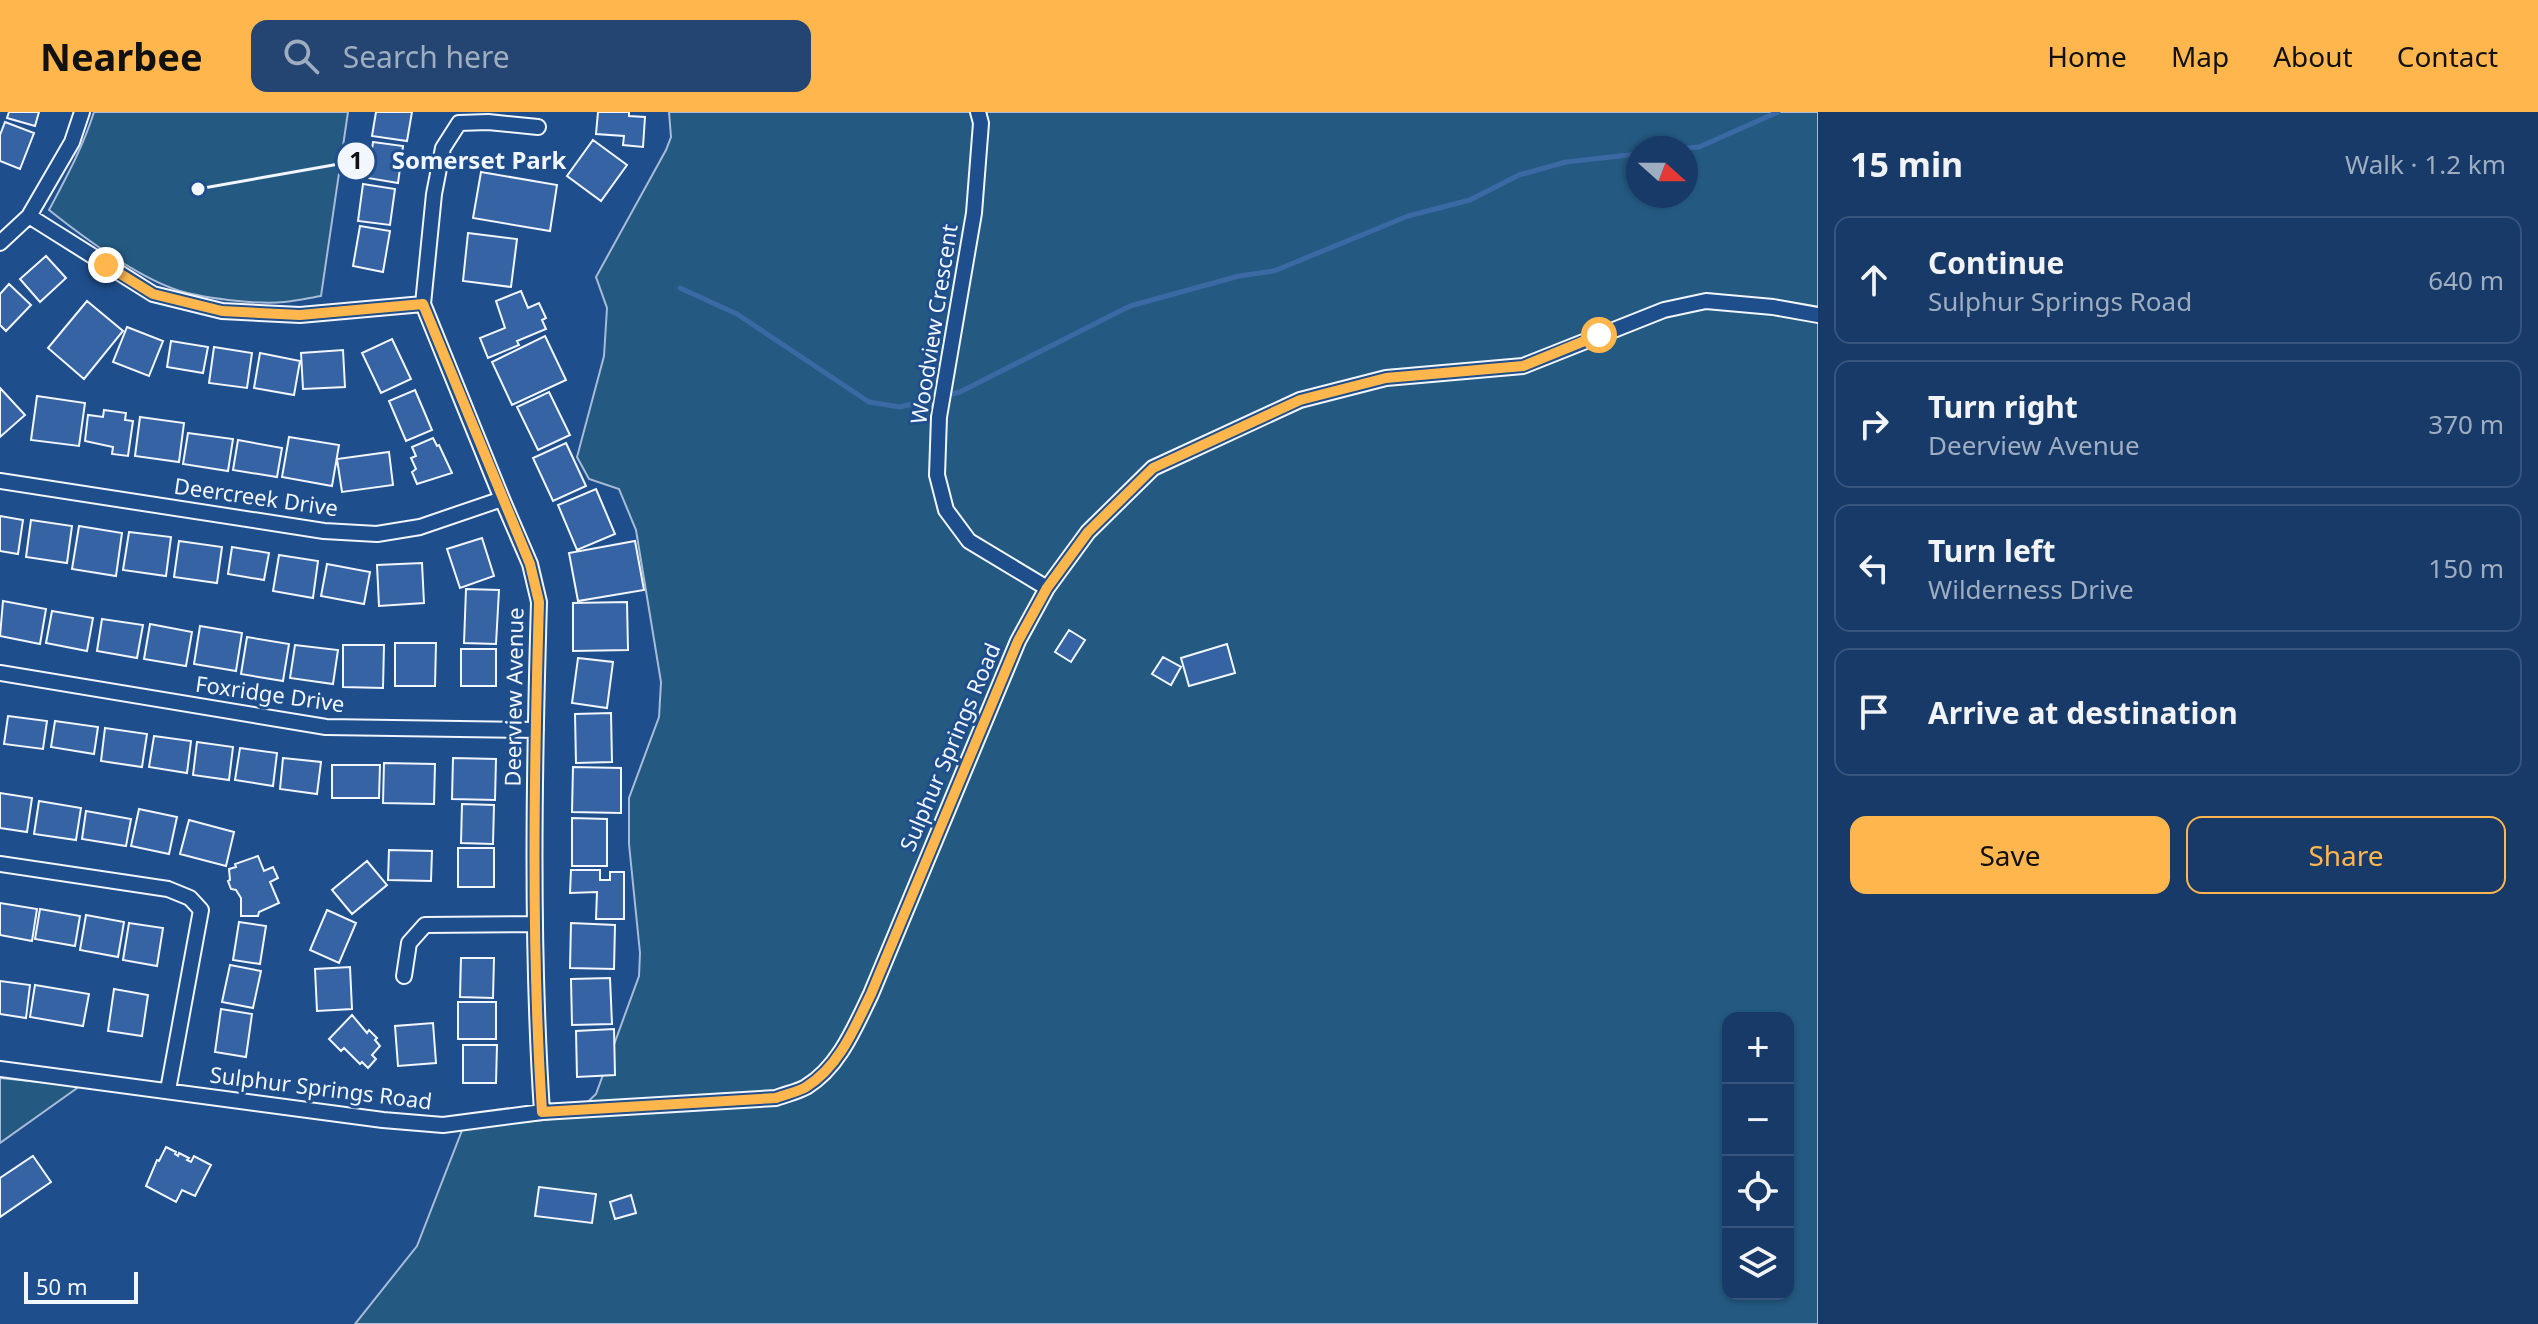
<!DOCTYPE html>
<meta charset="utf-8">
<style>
:root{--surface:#173a69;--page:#244571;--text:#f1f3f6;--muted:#9eadc0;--line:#36547d;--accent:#ffb74d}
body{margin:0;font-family:"Noto Sans",sans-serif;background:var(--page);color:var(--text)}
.controls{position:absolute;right:24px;bottom:24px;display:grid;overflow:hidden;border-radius:16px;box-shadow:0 2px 6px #0004}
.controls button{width:72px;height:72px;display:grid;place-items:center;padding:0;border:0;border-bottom:2px solid var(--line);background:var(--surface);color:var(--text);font:40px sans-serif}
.compass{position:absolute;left:1626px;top:24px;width:72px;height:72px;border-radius:50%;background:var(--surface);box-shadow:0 2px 6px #0004;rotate:111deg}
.scale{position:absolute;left:24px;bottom:20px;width:114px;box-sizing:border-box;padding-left:8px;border:4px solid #f2f6ff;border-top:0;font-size:22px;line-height:28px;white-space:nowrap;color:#f2f6ff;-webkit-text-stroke:6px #1f4e8c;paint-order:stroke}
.stop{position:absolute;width:24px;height:24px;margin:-18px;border:6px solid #ffb74d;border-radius:50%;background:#fff}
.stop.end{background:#ffb74d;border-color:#fff;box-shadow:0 2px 8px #0008}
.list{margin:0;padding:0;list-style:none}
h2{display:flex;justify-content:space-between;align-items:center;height:104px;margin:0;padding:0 32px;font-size:34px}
h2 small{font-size:26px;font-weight:400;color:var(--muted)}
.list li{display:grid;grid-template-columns:52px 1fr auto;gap:24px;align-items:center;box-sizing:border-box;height:128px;margin:0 16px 16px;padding:0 16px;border:2px solid var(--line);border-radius:16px}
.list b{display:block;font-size:30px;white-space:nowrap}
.list p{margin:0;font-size:26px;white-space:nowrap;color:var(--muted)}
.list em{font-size:26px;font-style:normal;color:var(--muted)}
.actions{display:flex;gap:16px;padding:24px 32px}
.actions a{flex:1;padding:18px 0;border:2px solid var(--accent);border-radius:16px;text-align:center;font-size:28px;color:var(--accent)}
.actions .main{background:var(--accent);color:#111}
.icon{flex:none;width:44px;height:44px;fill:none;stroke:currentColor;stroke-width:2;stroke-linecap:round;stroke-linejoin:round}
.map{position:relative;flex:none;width:1818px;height:1212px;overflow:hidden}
header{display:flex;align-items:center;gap:48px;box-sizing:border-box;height:112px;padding:0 40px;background:var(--accent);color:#111}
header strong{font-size:38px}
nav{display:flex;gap:44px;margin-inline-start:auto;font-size:28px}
.search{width:560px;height:72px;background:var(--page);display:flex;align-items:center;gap:20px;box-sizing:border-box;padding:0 28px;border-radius:16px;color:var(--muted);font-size:30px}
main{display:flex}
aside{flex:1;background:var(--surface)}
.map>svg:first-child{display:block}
</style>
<header>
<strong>Nearbee</strong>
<div class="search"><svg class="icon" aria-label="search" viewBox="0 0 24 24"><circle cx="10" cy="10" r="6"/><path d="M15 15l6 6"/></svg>Search here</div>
<nav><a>Home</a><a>Map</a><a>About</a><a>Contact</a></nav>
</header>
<main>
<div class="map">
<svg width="1818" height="1212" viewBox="0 0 1818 1212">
<rect width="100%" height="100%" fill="#1f4e8c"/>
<path fill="#245a82" stroke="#a8bbd7" stroke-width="2" fill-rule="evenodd" d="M94,0h254l-27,184c-12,2 -24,5 -37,6 -26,3 -85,-4 -110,-13 -41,-15 -91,-52 -125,-79 17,-32 34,-63 45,-98z
M669,0h1149v1212h-1463l62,-78 46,-118 109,-11 24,-23 43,-118 1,-23 -11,-109v-46l30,-81 2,-35 -25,-152 -17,-41 -30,-10 -12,-22 27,-101 3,-48 -11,-31 70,-127 5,-13zM1638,36h48v48h-48zM1728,906h60v276h-60z
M0,966l80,8 -80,57z"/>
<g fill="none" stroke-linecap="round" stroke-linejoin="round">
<path stroke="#3b69a3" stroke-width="5" d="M1686,36l13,-1 79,-35
M680,176l57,26 132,88 31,5 60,-15 170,-86 109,-30 35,-5 134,-55 62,-16 49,-25 47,-13 72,-8"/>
</g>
<path fill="#3563a3" stroke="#f2f6ff" stroke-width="2" d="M9,0h30l-4,14 -28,-8z
M376,0h36l-5,29 -35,-5z
M598,0h31v4l16,1 -2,30 -20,-2 1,-9 -28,-2z
M5,10l29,11 -14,36 -20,-8v-26z
M593,28l34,25 -26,36 -34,-25z
M373,30l30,4 -5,37 -30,-5z
M481,60l76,13 -7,46 -77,-13z
M363,72l32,5 -5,36 -32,-4z
M360,114l30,5 -7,41 -30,-6z
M468,121l49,6 -6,48 -48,-6z
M46,144l20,22 -26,24 -20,-23z
M9,172l22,21 -25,26 -6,-6v-31z
M521,179l7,17 11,-5 7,15 -4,2 4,9 -29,12 2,4 -31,13 -8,-20 25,-10 -9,-27z
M87,189l36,30 -39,48 -36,-31z
M127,215l36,14 -14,35 -36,-14z
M545,224l21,44 -54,25 -20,-43z
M392,227l19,40 -30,14 -19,-40z
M171,229l37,6 -5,26 -36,-6z
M214,235l38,6 -5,35 -38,-5z
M343,238l2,37 -42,2 -2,-36z
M260,241l40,8 -6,34 -40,-7z
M0,276l25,27 -25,22z
M415,278l17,40 -26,11 -17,-40z
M549,280l21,43 -32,15 -21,-43z
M37,284l48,7 -6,43 -48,-6z
M104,298l22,3 -1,7 8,1 -5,35 -16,-2 1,-7 -28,-6 3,-26 15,2z
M140,305l44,6 -5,39 -44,-6z
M188,321l45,6 -5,32 -45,-7z
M289,325l50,8 -7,41 -50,-9z
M433,326l4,8 2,-1 13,28 -35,11 -5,-12 4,-3 -5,-11 5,-2 -4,-9z
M238,328l44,8 -5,29 -44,-7z
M566,331l20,43 -33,15 -20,-43z
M389,340l4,33 -51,7 -5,-33z
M596,377l19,45 -38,16 -19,-45z
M0,404l23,4 -5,34 -18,-3z
M31,408l41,6 -5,37 -41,-6z
M79,414l43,7 -6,43 -44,-7z
M129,420l42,5 -5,39 -43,-6z
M482,426l12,38 -34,12 -13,-39z
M179,429l43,6 -5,36 -43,-6z
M635,429l9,49 -66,11 -9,-48z
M232,435l37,6 -5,27 -36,-6z
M279,443l39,6 -5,37 -40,-7z
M422,451l2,40 -45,3 -2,-41z
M327,452l43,8 -6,32 -43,-8z
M466,477l33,1 -3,54 -32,-1z
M3,489l43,8 -6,35 -40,-8z
M627,490l1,48 -55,1v-48z
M52,499l41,7 -6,33 -41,-8z
M102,507l41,6 -6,33 -40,-7z
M150,512l42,8 -6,34 -42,-7z
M200,514l42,7 -6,38 -42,-7z
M1069,518l16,10 -14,22 -16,-10z
M247,525l42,7 -6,37 -42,-7z
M395,531h41l-1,43h-40z
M1227,532l8,29 -46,13 -8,-28z
M295,533l43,5 -5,34 -43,-6z
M343,533h41l-1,43 -40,-1z
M461,537h35v37h-35z
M1163,545l18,10 -10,18 -19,-11z
M578,546l35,4 -6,46 -35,-5z
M611,601l1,49 -36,1 -1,-49z
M8,604l39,5 -4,28 -39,-5z
M55,609l43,6 -4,27 -43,-7z
M105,616l42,6 -5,33 -41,-6z
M154,624l37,5 -4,32 -38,-6z
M197,630l36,5 -4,33 -36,-5z
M240,636l37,5 -4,33 -38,-6z
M283,646l38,4 -4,32 -37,-5z
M453,646l43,1 -1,41 -43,-1z
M384,651l51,1 -1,40 -51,-1z
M332,653h48l-1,33h-47z
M573,655l48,1v45l-49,-1z
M0,681l32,5 -5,34 -27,-4z
M39,689l42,7 -5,32 -42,-6z
M462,692l32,1 -1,39 -32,-1z
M139,697l38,8 -8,37 -38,-8z
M86,699l45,8 -5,27 -44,-7z
M572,706l35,1v47h-35z
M189,708l45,12 -8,34 -46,-12z
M458,736h36v39h-36z
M389,738l43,1 -1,30 -43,-1z
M258,744l6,15 9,-4 5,11 -8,4 9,21 -20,9 -1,4h-17v-18l-5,-8 -5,-1 -3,-8 2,-1 -1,-11 7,-2 -1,-3z
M367,749l20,24 -35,29 -20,-24z
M571,758h29v10h10v-8h14v47h-28l1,-27 -27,1z
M0,791l37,6 -5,32 -32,-6z
M40,797l40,7 -5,30 -40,-7z
M327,798l29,13 -17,40 -29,-13z
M86,803l38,7 -6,35 -38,-7z
M239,810l27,4 -6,38 -27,-4z
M129,811l34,5 -6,38 -34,-6z
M571,811l44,2 -1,44 -44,-1z
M461,846h33l-1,40 -33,-1z
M230,853l31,6 -8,37 -31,-6z
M350,855l2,42 -35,2 -2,-42z
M610,866l2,46 -40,1 -1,-46z
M0,869l30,4 -4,33 -26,-4z
M35,873l54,9 -6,32 -53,-9z
M114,877l34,6 -6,41 -34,-5z
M458,890h38v37h-38z
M221,897l31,5 -6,43 -31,-5z
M352,903l15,18 2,-3 8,8 -2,2 5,6 -8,9 4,4 -8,9 -6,-6 -2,2 -16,-16 -3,3 -12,-12z
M433,911l3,40 -38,3 -3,-40z
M614,917l1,46 -38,2 -1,-46z
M463,933h34l-1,38h-33z
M166,1035l10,5 -1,2 3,2 1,-3 10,5 -2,2 4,2 3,-6 17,9 -16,31 -13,-6 -6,12 -30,-16 11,-26 2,1z
M33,1044l18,26 -51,35v-39z
M539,1075l57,7 -4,29 -57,-7z
M631,1083l5,18 -21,6 -5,-17z"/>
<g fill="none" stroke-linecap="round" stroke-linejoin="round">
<g stroke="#f2f6ff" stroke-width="18">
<path id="minor" d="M978,0l3,11 -7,90 -35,204 -2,58 9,35 23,31 78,47
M538,15l-50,-5 -29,1 -16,25 -9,46 -11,110 79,195 28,65 9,38c-5,171 -8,340 3,510
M29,104l124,78 69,17 78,4 123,-11
M0,131l29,-27 43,-74 10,-30
M0,369l324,50 53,3 43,-7 82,-28
M0,561l326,54 210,3
M0,752l168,25 22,9 11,12 -33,180
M404,864l5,-33 16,-18 108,-1
M0,957l383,51 60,5 99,-13 234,-14c10,-4 21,-6 30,-11 33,-20 49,-60 65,-93l147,-353 29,-53 41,-56 65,-64 147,-68 86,-22 137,-12 141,-56 42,-9 67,6 45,8"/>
</g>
<use href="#minor" stroke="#1f4e8c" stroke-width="14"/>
</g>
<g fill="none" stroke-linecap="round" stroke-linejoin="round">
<path stroke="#ffb74d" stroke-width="10" d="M106,153l47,29 69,17 78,4 123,-11 107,260 9,38c-5,171 -8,340 3,510l234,-14c10,-4 22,-6 30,-11 33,-20 49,-60 65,-93l147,-353 29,-53 41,-56 65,-64 147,-68 86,-22 137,-12 76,-31"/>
</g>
<g text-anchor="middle" stroke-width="6" stroke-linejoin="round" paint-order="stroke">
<g font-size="22" fill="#f2f6ff" stroke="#1f4e8c">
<text transform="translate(934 212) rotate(-81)" y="8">Woodview Crescent</text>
<text transform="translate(256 385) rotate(8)" y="8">Deercreek Drive</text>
<text transform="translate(270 582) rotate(8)" y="8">Foxridge Drive</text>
<text transform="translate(514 585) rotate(-89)" y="8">Deerview Avenue</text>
<text transform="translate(950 635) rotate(-67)" y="8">Sulphur Springs Road</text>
<text transform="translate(321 976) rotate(7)" y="8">Sulphur Springs Road</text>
</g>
</g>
<path fill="none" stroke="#f2f6ff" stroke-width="3" d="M198 77L356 49"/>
<g fill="#f2f6ff" stroke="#1f4e8c" stroke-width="3">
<circle cx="198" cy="77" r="8"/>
<circle cx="356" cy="49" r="20"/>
</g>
<g font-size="24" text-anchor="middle" font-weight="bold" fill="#111">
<text x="356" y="57">1</text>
</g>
<g font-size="24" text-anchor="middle" font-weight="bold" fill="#f2f6ff" stroke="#1f4e8c" stroke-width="6" stroke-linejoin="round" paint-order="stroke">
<text x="479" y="57">Somerset Park</text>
</g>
</svg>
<div class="controls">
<button>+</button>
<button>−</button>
<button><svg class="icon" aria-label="locate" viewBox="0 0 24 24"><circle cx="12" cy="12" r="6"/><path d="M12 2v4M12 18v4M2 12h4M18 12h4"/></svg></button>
<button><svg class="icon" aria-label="layers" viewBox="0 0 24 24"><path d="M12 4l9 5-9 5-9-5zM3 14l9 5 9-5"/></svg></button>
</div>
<svg class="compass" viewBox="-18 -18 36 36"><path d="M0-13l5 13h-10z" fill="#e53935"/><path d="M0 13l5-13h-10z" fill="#9eadc0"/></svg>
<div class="scale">50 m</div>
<div class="stop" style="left:1599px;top:223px"></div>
<div class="stop end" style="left:106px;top:153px"></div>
</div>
<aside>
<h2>15 min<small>Walk · 1.2 km</small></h2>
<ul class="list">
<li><svg class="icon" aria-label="ahead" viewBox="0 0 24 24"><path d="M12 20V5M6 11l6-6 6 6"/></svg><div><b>Continue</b><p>Sulphur Springs Road</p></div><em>640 m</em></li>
<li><svg class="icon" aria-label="right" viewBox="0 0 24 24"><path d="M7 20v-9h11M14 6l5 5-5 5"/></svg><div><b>Turn right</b><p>Deerview Avenue</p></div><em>370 m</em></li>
<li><svg class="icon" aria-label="left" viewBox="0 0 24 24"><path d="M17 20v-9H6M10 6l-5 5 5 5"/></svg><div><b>Turn left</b><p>Wilderness Drive</p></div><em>150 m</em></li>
<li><svg class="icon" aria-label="arrive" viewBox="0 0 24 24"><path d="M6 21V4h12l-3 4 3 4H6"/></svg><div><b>Arrive at destination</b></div></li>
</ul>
<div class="actions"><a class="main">Save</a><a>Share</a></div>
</aside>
</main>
